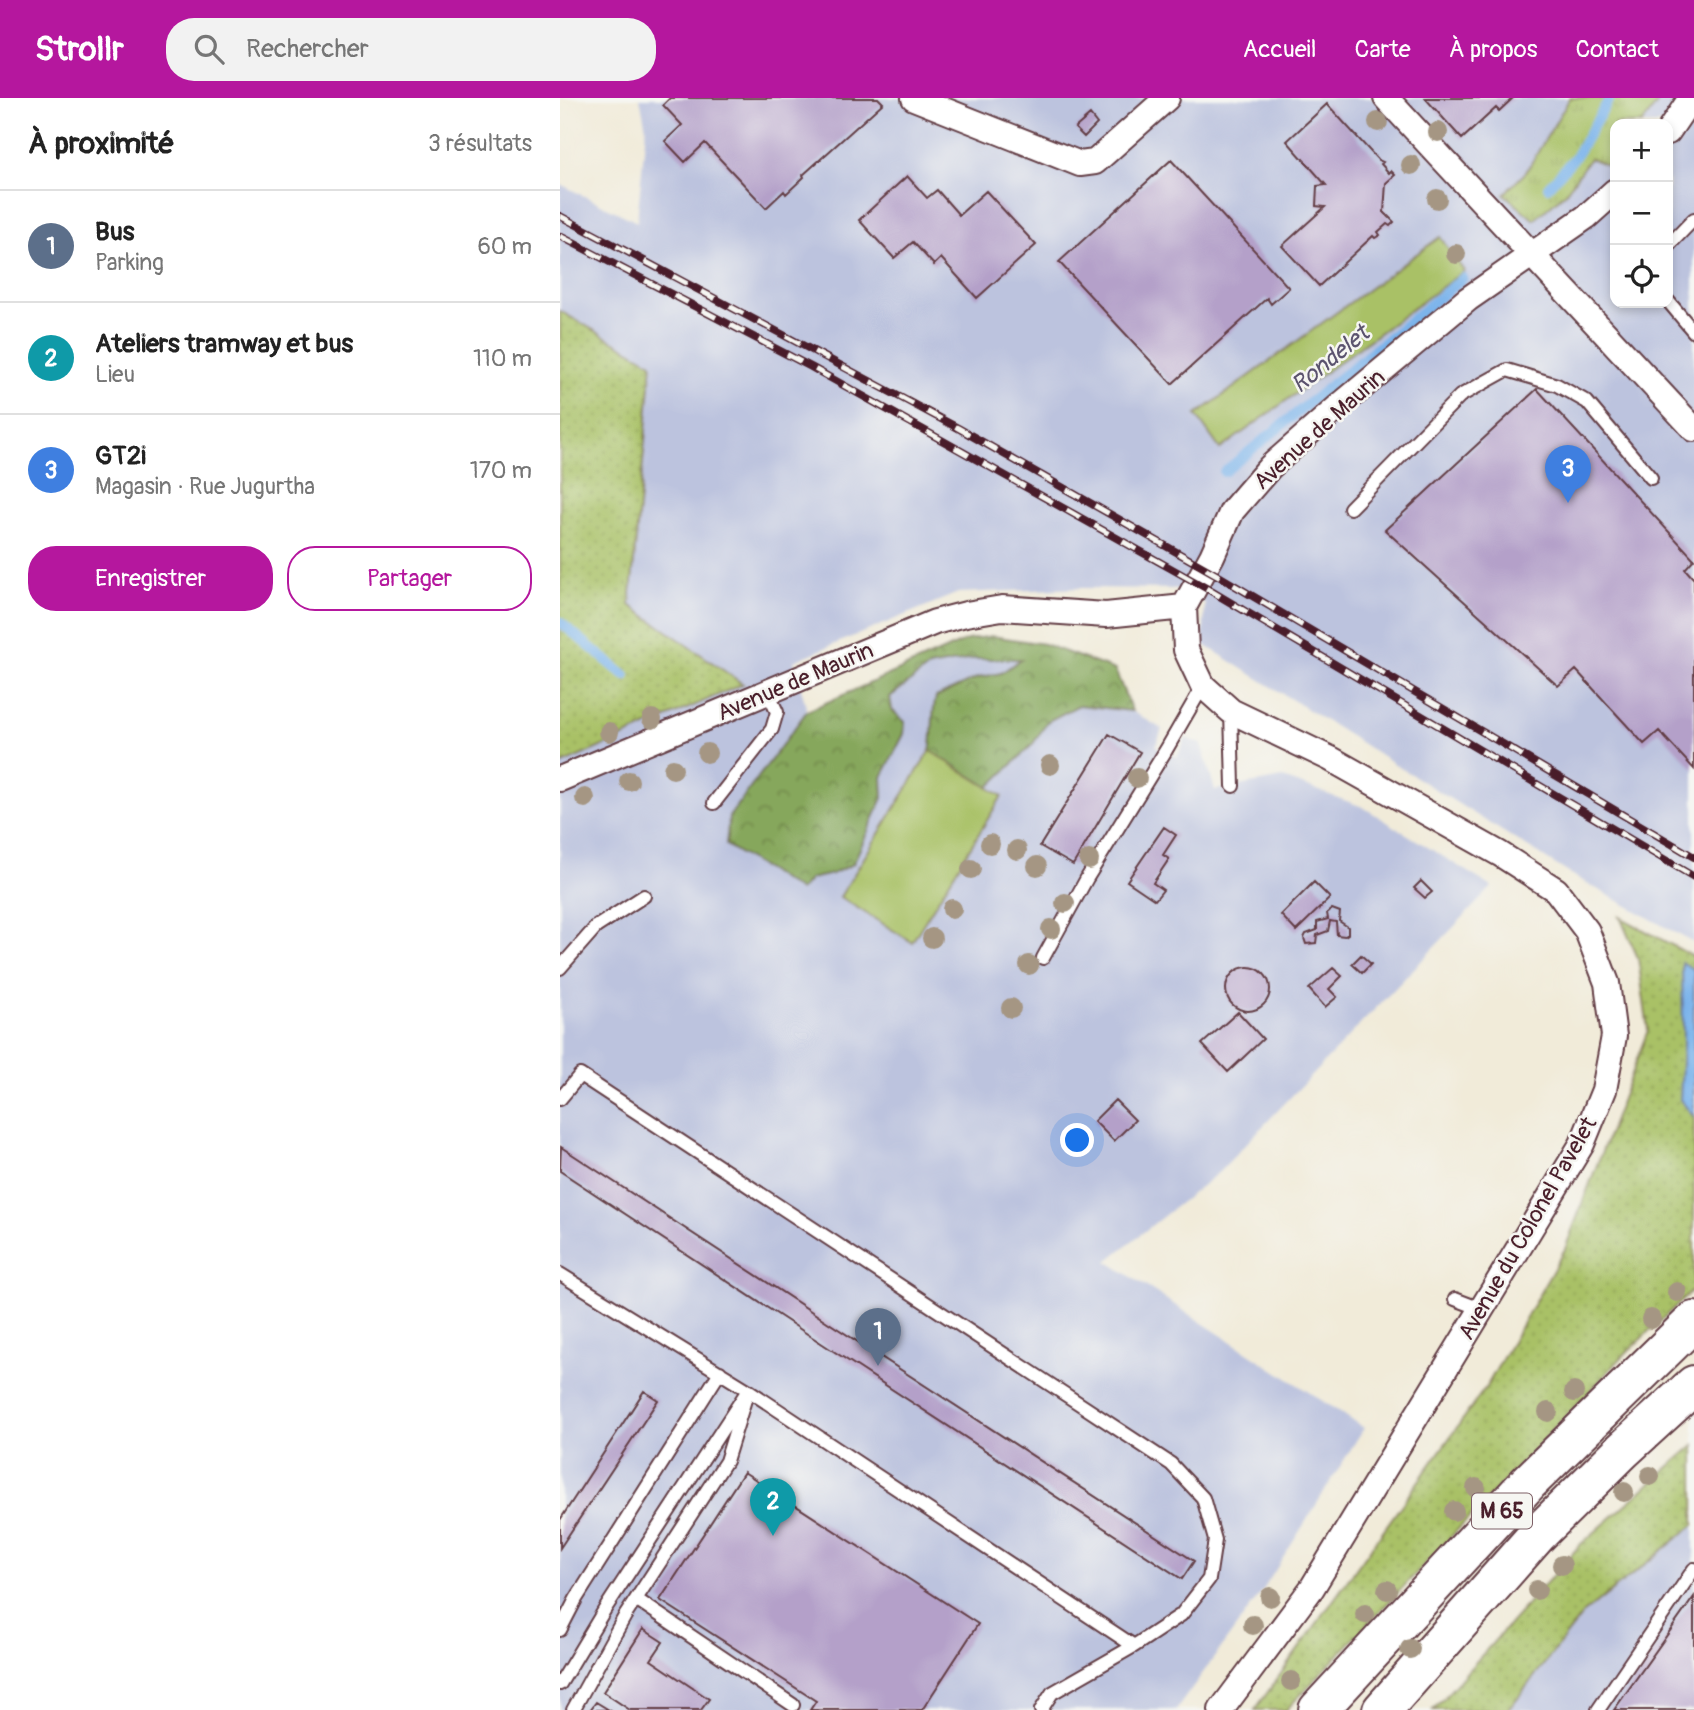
<!DOCTYPE html>
<html lang="fr">
<meta charset="utf-8">
<style>
:root{--surface:#fff;--page:#f2f2f2;--text:#222;--muted:#767676;--line:#e0e0e0;--accent:#b5179e}
body{margin:0;font-family:Pangolin,sans-serif;background:var(--page);color:var(--text)}
.controls{position:absolute;right:21px;top:21px;display:grid;overflow:hidden;border-radius:14px;box-shadow:0 4px 10px #0003}
.controls button{width:63px;height:63px;display:grid;place-items:center;padding:0;border:0;border-bottom:2px solid var(--line);background:var(--surface);color:var(--text);font:35px sans-serif}
.you{position:absolute;left:518px;top:1043px;width:24px;height:24px;margin:-18px;border:5px solid #fff;border-radius:50%;background:#1a73e8;box-shadow:0 0 0 10px #1a73e833}
.badge{display:grid;place-items:center;width:46px;height:46px;border-radius:50%;background:var(--accent);color:#fff;font-size:23px;font-weight:700}
.pin{position:absolute;translate:-50% -58px;filter:drop-shadow(0 2px 4px #0008)}
.pin::after{content:'';position:absolute;top:37px;width:24px;height:21px;background:inherit;clip-path:polygon(0 0,100% 0,50% 100%)}
.list{margin:0;padding:0;list-style:none}
h2{display:flex;justify-content:space-between;align-items:center;height:91px;margin:0;padding:0 28px;font-size:30px}
h2 small{font-size:23px;font-weight:400;color:var(--muted)}
.list li{display:grid;grid-template-columns:46px 1fr auto;gap:21px;align-items:center;box-sizing:border-box;height:112px;padding:0 28px;border-top:2px solid var(--line)}
.list b{display:block;font-size:26px;white-space:nowrap}
.list p{margin:0;font-size:23px;white-space:nowrap;color:var(--muted)}
.list em{font-size:23px;font-style:normal;color:var(--muted)}
.actions{display:flex;gap:14px;padding:21px 28px}
.actions a{flex:1;padding:16px 0;border:2px solid var(--accent);border-radius:28px;text-align:center;font-size:24px;color:var(--accent)}
.actions .main{background:var(--accent);color:#fff}
.icon{flex:none;width:38px;height:38px;fill:none;stroke:currentColor;stroke-width:2;stroke-linecap:round;stroke-linejoin:round}
.map{position:relative;flex:none;width:1134px;height:1612px;overflow:hidden}
header{display:flex;align-items:center;gap:42px;box-sizing:border-box;height:98px;padding:0 35px;background:var(--accent);color:#fff}
header strong{font-size:33px}
nav{display:flex;gap:38px;margin-inline-start:auto;font-size:24px}
.search{width:490px;height:63px;background:var(--page);display:flex;align-items:center;gap:18px;box-sizing:border-box;padding:0 24px;border-radius:28px;color:var(--muted);font-size:26px}
main{display:flex}
aside{flex:1;background:var(--surface)}
.map>svg:first-child{display:block}
</style>
<header>
<strong>Strollr</strong>
<div class="search"><svg class="icon" aria-label="search" viewBox="0 0 24 24"><circle cx="10" cy="10" r="6"/><path d="M15 15l6 6"/></svg>Rechercher</div>
<nav><a>Accueil</a><a>Carte</a><a>À propos</a><a>Contact</a></nav>
</header>
<main>
<aside>
<h2>À proximité<small>3 résultats</small></h2>
<ul class="list">
<li><span class="badge" style="background:#5c6f8a">1</span><div><b>Bus</b><p>Parking</p></div><em>60 m</em></li>
<li><span class="badge" style="background:#0f9aa8">2</span><div><b>Ateliers tramway et bus</b><p>Lieu</p></div><em>110 m</em></li>
<li><span class="badge" style="background:#3f7fe0">3</span><div><b>GT2i</b><p>Magasin · Rue Jugurtha</p></div><em>170 m</em></li>
</ul>
<div class="actions"><a class="main">Enregistrer</a><a>Partager</a></div>
</aside>
<div class="map">
<svg width="1134" height="1612" viewBox="0 0 1134 1612">
<defs>
<pattern id="grass-dots" width="8" height="8" patternUnits="userSpaceOnUse" patternTransform="scale(1.75)"><rect width="8" height="8" fill="#a9c166"/><path d="M2 2h.1M6 6h.1" fill="none" stroke="#93a559" stroke-width="1.8" stroke-linecap="round"/></pattern>
<pattern id="forest-crowns" width="20" height="18" patternUnits="userSpaceOnUse" patternTransform="scale(1.75)"><rect width="20" height="18" fill="#86a75b"/><path d="M2 6a3 3 0 1 1 6 0M12 15a3 3 0 1 1 6 0" fill="none" stroke="#70874b"/></pattern>
<pattern id="park-tufts" width="24" height="20" patternUnits="userSpaceOnUse" patternTransform="scale(1.75)"><rect width="24" height="20" fill="#a9c166"/><path d="M3 7l-1-3M5 7V3M7 7l1-3M15 17l-1-3M17 17v-4M19 17l1-3" fill="none" stroke="#93a559"/></pattern>
</defs>
<rect width="100%" height="100%" fill="#f6f6f2"/>
<filter id="ink" filterUnits="userSpaceOnUse"><feTurbulence type="fractalNoise" baseFrequency=".0143" numOctaves="2"/><feDisplacementMap in="SourceGraphic" scale="14" xChannelSelector="R" yChannelSelector="G"/><feConvolveMatrix kernelMatrix="1 2 1 2 8 2 1 2 1" color-interpolation-filters="sRGB"/></filter>
<filter id="wash" filterUnits="userSpaceOnUse"><feTurbulence type="fractalNoise" baseFrequency=".00686" numOctaves="4" result="noise"/><feDisplacementMap in="SourceGraphic" scale="28" xChannelSelector="R" yChannelSelector="G"/><feGaussianBlur stdDeviation="1.57" result="paint"/><feColorMatrix in="noise" values="0 0 0 0 0 0 0 0 0 0 0 0 0 0 0 0 0 1.4 0 .05"/><feComposite in="paint" operator="in"/></filter>
<g filter="url(#wash)">
<rect width="100%" height="100%" fill="#f1ebd9"/>
<path fill="#bcc3de" fill-rule="evenodd" d="M80,0h1054v845l-122,-68 -369,-231 2,-41 -29,-14 -94,-1 -124,5 -164,68 13,50 160,-71 25,-4 52,8 71,26 17,41 30,18 -6,17 21,11 9,-19 15,6 14,46 68,-12 80,29 129,80 -273,285 -112,89 257,167 -101,162 -87,120h-616v-945l182,-81 -112,-79 22,-242 -92,-52v-127l77,38 9,-94zM1055,26h53v179h-53z
M1134,1427v185h-186l76,-97z"/>
<path fill="url(#grass-dots)" stroke="#7a7048" stroke-width="2" d="M0,213l92,52 -22,242 113,79 -183,81z
M1060,819l74,40v332l-67,63 -341,358h-31l233,-326 77,-135 83,-219 -10,-72z
M1134,1347v80l-110,88 -76,97h-75l147,-165z"/>
<path fill="url(#forest-crowns)" stroke="#686343" stroke-width="2" d="M432,538l52,8 71,26 17,41 -53,-6 -31,16 -16,24 -43,42 -59,-36c4,-19 1,-35 6,-54l41,-19 24,-5 20,-14h-49l-43,8 -39,30 2,13 13,12 -1,12 -22,43 1,21 -30,66 -21,10 -22,5 -10,12 -74,-46 3,-28 78,-106 160,-71z"/>
<path fill="url(#park-tufts)" stroke="#7a7048" stroke-width="2" d="M1010,0h91l-19,26h-27v30l-9,11 -16,-7 -25,35 -31,27 -30,-26 22,-22z"/>
<path fill="#a9c166" stroke="#7a7048" stroke-width="2" d="M880,139l24,34 -244,178 -24,-34z
M370,653l72,45 -90,146 -72,-45z"/>
<path fill="#7bb4eb" stroke="#626a8b" stroke-width="2" d="M1122,864l12,8v146l-14,-16 3,-56z"/>
<g fill="none" stroke-linecap="round" stroke-linejoin="round">
<path stroke="#7bb4eb" stroke-width="10" d="M988,89l27,-30 35,-59
M664,374l239,-194
M0,524l65,54"/>
</g>
<g id="blocks">
<path fill="#b4a0c9" d="M110,0h208l5,5 -80,72 1,2 -18,17 -2,-3 -18,17 -61,-65 -20,19 -20,-21 17,-16 -19,-20z
M865,0h88l-14,13 -3,-3 -34,31z
M767,6l51,56 5,2 -2,2 8,9 2,-2 4,4 -9,8 -2,29 10,10 -4,4 -3,-2 -9,8 2,3 -5,3 -2,-2 -54,50 -37,-40 43,-39 -9,-1 1,-20 9,-1 -39,-44z
M530,17l7,9 -13,13 -9,-9z
M611,62l118,128 -18,16 -4,-6 -95,86 -113,-122z
M347,78l20,22 10,-8 22,25 27,-24 50,54 -59,53 -36,-40 -7,7 -21,-23 -19,16 -35,-38z
M977,291l157,170 -9,10 9,10v190l-35,-38 -15,13 -68,-74 -18,16 -173,-156z
M549,636l31,18 -67,113 -33,-19z
M604,729l12,8 -13,20 6,4 -16,24 10,7 -8,10 -28,-19z
M861,783l11,11 -7,6 -11,-10z
M754,784l16,16 -34,33 -15,-16z
M772,811l8,3 -1,9 9,6v7l-3,2 -8,-1 -1,-13 -6,-1 -2,10 -11,4 -1,8 -10,1 -2,-6 2,-4 11,-4v-8l11,-3 -1,-6z
M801,857l10,9 -9,9 -10,-9z
M666 891a22 22 0 1 1 44 0a22 22 0 1 1-44 0Z
M773,870l9,8 -13,13 8,8 -12,10 -16,-18z
M678,914l25,27 -35,33 -26,-28z
M555,1002l20,20 -21,21 -20,-20z
M1,1049l268,176 365,238 -12,18 -364,-238 -258,-170z
M84,1293l14,9 -98,148v-28z
M184,1374l234,152 -56,86h-112l6,-9 -156,-101z
M1134,1499v113h-80z
M83,1531l20,13 -12,18 58,39 -8,11h-71l-27,-18z
M36,1604l13,8h-19z"/>
</g>
</g>
<g filter="url(#ink)">
<use href="#blocks" fill-opacity="0" stroke="#633e45" stroke-width="2"/>
<g fill="none" stroke-linecap="round" stroke-linejoin="round">
<g stroke="#633e45" stroke-width="16">
<path id="lane" d="M1108,148l26,-27
M1108,203l26,31
M790,410l110,-112 47,-26 50,15 30,17 64,76
M671,613l2,75
M154,705l58,-74 5,-17 -9,-19
M483,860l44,-80 79,-128 37,-64
M0,870l36,-41 48,-31
M0,1001l20,-24 591,389 32,34 12,42 -6,39 -28,36 -47,31 -82,47 -11,17
M0,1176l188,116 -143,219 -45,75
M895,1201l26,10
M76,1501l157,106
M0,1532l16,-31 144,-227
M13,1612l52,-94 101,-155 22,-71 386,256
M1038,1612l96,-141"/>
</g>
<g stroke="#633e45" stroke-width="28">
<path id="street" d="M354,0l166,66 15,-2 72,-64
M826,0l308,331
M1108,34l23,-34
M624,509l2,43 17,36 28,25 100,48 169,95 56,36 31,41 20,52 7,53 -10,54 -22,54 -270,444 -91,122
M624,509l28,-51 20,-45 38,-44 68,-60 130,-108 118,-82 29,-26
M0,681l375,-157 31,-8 36,-6 104,7 78,-8"/>
</g>
<g stroke="#633e45" stroke-width="42">
<path id="primary" d="M758,1612l210,-227 166,-162
M822,1612l156,-176 84,-83 72,-66"/>
</g>
<use href="#lane" stroke="#fff" stroke-width="12"/>
<use href="#street" stroke="#fff" stroke-width="24"/>
<use href="#primary" stroke="#fff" stroke-width="38"/>
<g stroke="#4a1f2b" stroke-width="8">
<path id="rail" d="M0,118l398,212 259,147 477,282
M0,138l251,131 395,221 488,289"/>
</g>
<use href="#rail" stroke="#f6f6f2" stroke-width="5" stroke-dasharray="16" stroke-linecap="butt"/>
</g>
<g fill="#a59683">
<circle cx="818" cy="24" r="10"/>
<circle cx="878" cy="34" r="10"/>
<circle cx="851" cy="67" r="10"/>
<circle cx="877" cy="101" r="10"/>
<circle cx="896" cy="156" r="10"/>
<circle cx="92" cy="621" r="10"/>
<circle cx="49" cy="634" r="10"/>
<circle cx="147" cy="655" r="10"/>
<circle cx="490" cy="667" r="10"/>
<circle cx="113" cy="671" r="10"/>
<circle cx="577" cy="680" r="10"/>
<circle cx="69" cy="683" r="10"/>
<circle cx="25" cy="700" r="10"/>
<circle cx="430" cy="746" r="10"/>
<circle cx="457" cy="752" r="10"/>
<circle cx="529" cy="762" r="10"/>
<circle cx="477" cy="768" r="10"/>
<circle cx="411" cy="771" r="10"/>
<circle cx="505" cy="805" r="10"/>
<circle cx="392" cy="811" r="10"/>
<circle cx="491" cy="831" r="10"/>
<circle cx="372" cy="840" r="10"/>
<circle cx="469" cy="867" r="10"/>
<circle cx="451" cy="910" r="10"/>
<circle cx="1117" cy="1194" r="10"/>
<circle cx="1091" cy="1221" r="10"/>
<circle cx="1014" cy="1294" r="10"/>
<circle cx="988" cy="1314" r="10"/>
<circle cx="1090" cy="1378" r="10"/>
<circle cx="916" cy="1390" r="10"/>
<circle cx="1064" cy="1394" r="10"/>
<circle cx="894" cy="1413" r="10"/>
<circle cx="1002" cy="1467" r="10"/>
<circle cx="827" cy="1492" r="10"/>
<circle cx="977" cy="1492" r="10"/>
<circle cx="710" cy="1499" r="10"/>
<circle cx="805" cy="1516" r="10"/>
<circle cx="693" cy="1527" r="10"/>
<circle cx="850" cy="1551" r="10"/>
<circle cx="731" cy="1583" r="10"/>
</g>
</g>
<g text-anchor="middle" stroke-width="5" stroke-linejoin="round" paint-order="stroke">
<rect fill="#f6f6f2" stroke="#7e6067" stroke-width="2" x="912" y="1395.5" width="60" height="35" rx="5"/>
<g font-size="21" font-weight="bold" fill="#4a1f2b">
<text x="942" y="1420">M 65</text>
</g>
<g font-size="23" fill="#4a1f2b" stroke="#f6f6f2">
<text transform="translate(759 331) rotate(-42)" y="8">Avenue de Maurin</text>
<text transform="translate(235 583) rotate(-23)" y="8">Avenue de Maurin</text>
<text transform="translate(967 1130) rotate(-60)" y="8">Avenue du Colonel Pavelet</text>
</g>
<g font-size="24" font-style="italic" fill="#5b536e" stroke="#f6f6f2">
<text transform="translate(770 261) rotate(-39)" y="8">Rondelet</text>
</g>
</g>
</svg>
<div class="controls">
<button>+</button>
<button>−</button>
<button><svg class="icon" aria-label="locate" viewBox="0 0 24 24"><circle cx="12" cy="12" r="6"/><path d="M12 2v4M12 18v4M2 12h4M18 12h4"/></svg></button>
</div>
<div class="you"></div>
<div class="pin badge" style="left:318px;top:1268px;background:#5c6f8a">1</div>
<div class="pin badge" style="left:213px;top:1438px;background:#0f9aa8">2</div>
<div class="pin badge" style="left:1008px;top:405px;background:#3f7fe0">3</div>
</div>
</main>
